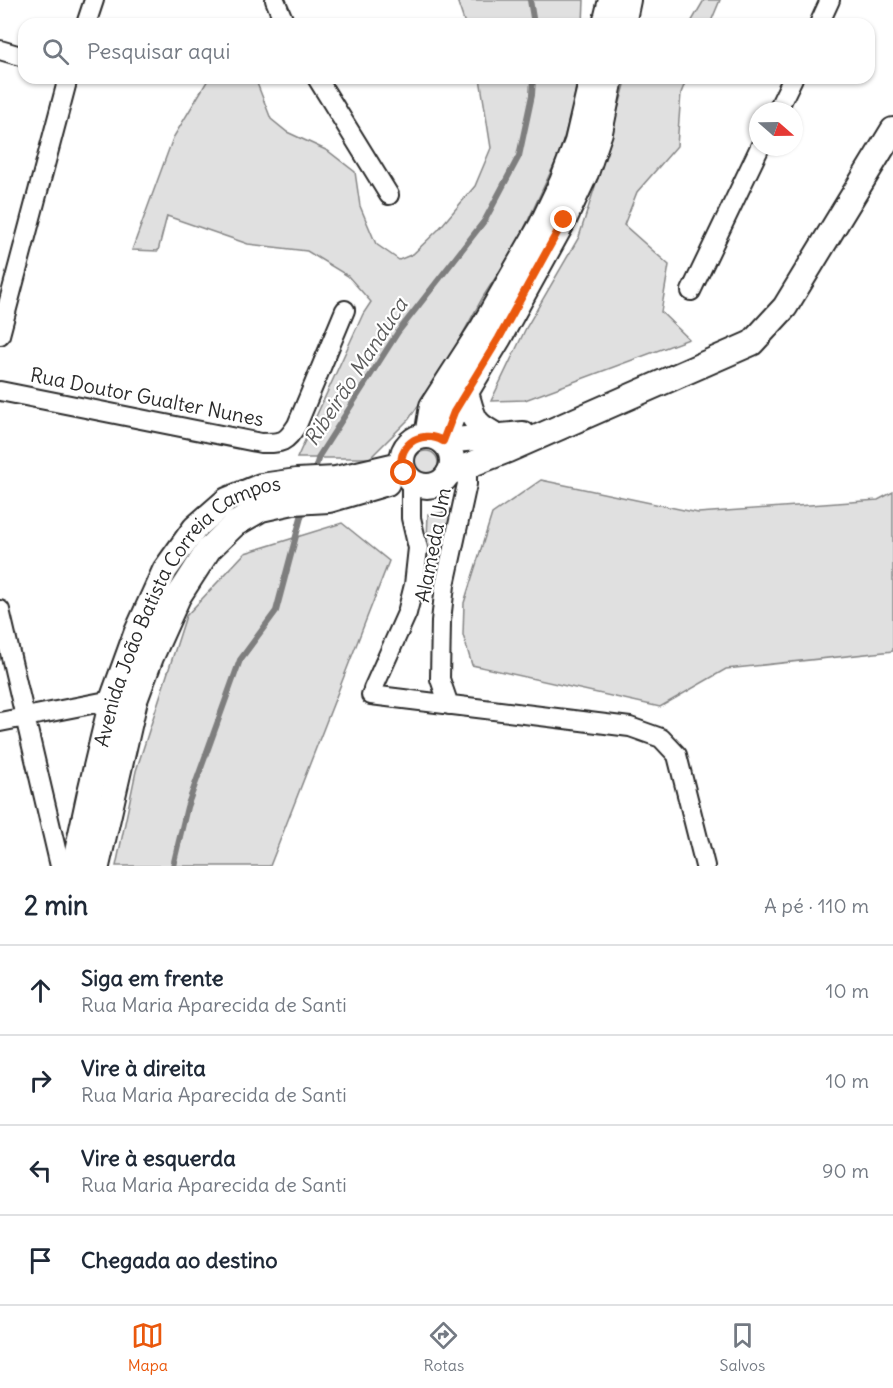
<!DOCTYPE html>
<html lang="pt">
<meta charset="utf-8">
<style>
:root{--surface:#fff;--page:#f6f6f7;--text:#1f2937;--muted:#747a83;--line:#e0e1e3;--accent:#ea580c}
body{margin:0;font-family:Delius,sans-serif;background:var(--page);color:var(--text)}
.compass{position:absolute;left:749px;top:102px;width:54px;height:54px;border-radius:50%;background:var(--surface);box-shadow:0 2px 4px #0004;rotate:110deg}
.stop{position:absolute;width:18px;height:18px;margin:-14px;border:4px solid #ea580c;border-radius:50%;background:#fff}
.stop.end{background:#ea580c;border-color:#fff;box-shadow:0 2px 6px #0008}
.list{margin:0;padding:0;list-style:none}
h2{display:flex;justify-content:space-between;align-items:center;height:78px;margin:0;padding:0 24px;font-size:26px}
h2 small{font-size:20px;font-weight:400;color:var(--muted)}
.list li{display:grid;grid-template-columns:39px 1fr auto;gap:18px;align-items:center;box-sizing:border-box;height:90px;padding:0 24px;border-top:2px solid var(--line)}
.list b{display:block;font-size:22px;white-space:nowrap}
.list p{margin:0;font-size:20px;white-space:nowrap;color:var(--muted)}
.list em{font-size:20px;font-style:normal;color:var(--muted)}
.icon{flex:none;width:33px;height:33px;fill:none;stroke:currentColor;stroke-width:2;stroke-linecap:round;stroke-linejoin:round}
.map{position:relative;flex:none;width:893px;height:866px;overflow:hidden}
.search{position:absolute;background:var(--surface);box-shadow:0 2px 4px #0004;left:18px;right:18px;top:18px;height:66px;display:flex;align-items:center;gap:15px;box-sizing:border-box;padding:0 21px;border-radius:18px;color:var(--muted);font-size:22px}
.sheet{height:438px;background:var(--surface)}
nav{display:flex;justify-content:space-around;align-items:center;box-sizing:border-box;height:84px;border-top:2px solid var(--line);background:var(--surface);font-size:16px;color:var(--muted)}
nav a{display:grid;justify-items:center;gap:3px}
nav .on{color:var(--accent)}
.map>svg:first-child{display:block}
</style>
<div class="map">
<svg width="893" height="866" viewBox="0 0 893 866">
<rect width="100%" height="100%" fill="#fff"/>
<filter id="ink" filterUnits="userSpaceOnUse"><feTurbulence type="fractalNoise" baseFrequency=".0167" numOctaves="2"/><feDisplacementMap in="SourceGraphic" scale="12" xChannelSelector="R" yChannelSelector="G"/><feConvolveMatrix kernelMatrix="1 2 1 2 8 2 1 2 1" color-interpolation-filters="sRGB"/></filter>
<g filter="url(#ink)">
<path fill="#e0e0e0" stroke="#868686" stroke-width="1.5" d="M457,0h127l-1,24h-118z
M704,0h16l-10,24h-20z
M209,78h46l16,41 16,13 41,19 27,21 5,34 16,38 23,16 14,-6 25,-24 37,-44 16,-38 -11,-70h97l-4,28 -13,46 -43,92 -34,53 -38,69 -36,53 -39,39h-73l66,-144 8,-12 -23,-26 -41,-25 -59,-7 -81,-28 -9,35 -26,-1 41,-112z
M627,78h60l-6,15 -4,53 -40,46 -13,33 45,40 -8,47 28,27 -164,61 -34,1 35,-73 53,-91 25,-79z
M414 463a12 12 0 1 1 24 0a12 12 0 1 1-24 0Z
M541,480l157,33 180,-13 15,-8v159l-167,18 -66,38 -188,-42 -9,-30 1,-32 28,-89z
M452,512l-16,57 -6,1 -4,-4 2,-52z
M342,523l47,38 -119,305h-154l20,-95 50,-155 59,-63z"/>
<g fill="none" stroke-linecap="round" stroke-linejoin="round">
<path stroke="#7e7e7e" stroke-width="6" d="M530,0l4,24
M313,476l6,-20 79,-124 87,-112 34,-64 13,-61 1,-17
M173,866l14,-59 53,-147 36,-49 28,-105"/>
<g stroke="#2b2b2b" stroke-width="22">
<path id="minor" d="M275,0l10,24
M86,24l8,-24
M819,24l11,-24
M0,50l24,7
M317,78l72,117
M777,111l16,-33
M691,291l69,-144
M0,335l68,-257
M0,391l261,52c22,0 24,0 36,-18l48,-115
M0,610l60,256
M373,689l34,-76 7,-28 4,-37 -7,-30v-37
M371,695l259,32 31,11 16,17 28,111
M449,705l-9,-26 1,-58 4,-36 22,-101v-19
M0,722l112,-22"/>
</g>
<g stroke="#2b2b2b" stroke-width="28">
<g id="major">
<path d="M605,24l6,-24"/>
<path d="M623,24l5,-24"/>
<path d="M466,392c8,28 6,31 33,45"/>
<path d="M523,434l-80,7 11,-29 45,-74 65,-118 22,-47 14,-41 11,-54"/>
<circle cx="427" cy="461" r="25"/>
<path d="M427,436l5,-30 51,-79 58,-101 21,-44 15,-40 15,-64"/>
<path d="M449,473l59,-23 244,-107 33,-36 108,-177"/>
<path id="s1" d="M74,866l16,-74 22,-92 24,-66 29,-64 30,-42 32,-28 34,-14 36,-5 39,-2 65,-15"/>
<path d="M97,866l38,-166 16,-43 27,-60 31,-48 26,-25 26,-15 32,-7 36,-2 58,-17"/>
</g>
</g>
<use href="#minor" stroke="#fff" stroke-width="18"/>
<use href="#major" stroke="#fff" stroke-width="24"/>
</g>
</g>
<g fill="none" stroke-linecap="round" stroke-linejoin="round" filter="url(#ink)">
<path stroke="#ea580c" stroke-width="8" d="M404,473c-11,-26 16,-45 39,-32l11,-29 45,-74 65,-118"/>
</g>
<g text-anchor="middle" stroke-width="4.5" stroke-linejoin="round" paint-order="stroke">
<g font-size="20" fill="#2b2b2b" stroke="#fff">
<text transform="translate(147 397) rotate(11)" y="7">Rua Doutor Gualter Nunes</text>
<text transform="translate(433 545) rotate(-79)" y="7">Alameda Um</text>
<text dy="7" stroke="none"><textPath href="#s1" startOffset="292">Avenida João Batista Correia Campos</textPath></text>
</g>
<g font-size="21" font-style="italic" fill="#5c5c5c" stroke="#fff">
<text transform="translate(356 372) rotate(-57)" y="7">Ribeirão Manduca</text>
</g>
</g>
</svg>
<svg class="compass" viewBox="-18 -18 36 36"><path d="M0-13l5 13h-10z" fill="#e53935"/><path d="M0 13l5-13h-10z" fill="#747a83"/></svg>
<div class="stop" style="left:404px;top:473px"></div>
<div class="stop end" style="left:564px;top:220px"></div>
<div class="search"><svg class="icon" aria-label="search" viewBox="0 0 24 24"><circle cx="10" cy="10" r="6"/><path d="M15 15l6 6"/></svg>Pesquisar aqui</div>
</div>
<section class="sheet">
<h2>2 min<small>A pé · 110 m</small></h2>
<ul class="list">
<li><svg class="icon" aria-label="ahead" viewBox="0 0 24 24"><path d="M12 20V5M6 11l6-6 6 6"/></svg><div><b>Siga em frente</b><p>Rua Maria Aparecida de Santi</p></div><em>10 m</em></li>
<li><svg class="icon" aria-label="right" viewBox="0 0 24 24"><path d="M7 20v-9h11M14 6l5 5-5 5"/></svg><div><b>Vire à direita</b><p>Rua Maria Aparecida de Santi</p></div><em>10 m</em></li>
<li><svg class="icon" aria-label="left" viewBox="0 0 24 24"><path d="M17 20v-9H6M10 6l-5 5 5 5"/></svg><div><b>Vire à esquerda</b><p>Rua Maria Aparecida de Santi</p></div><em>90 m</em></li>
<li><svg class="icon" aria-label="arrive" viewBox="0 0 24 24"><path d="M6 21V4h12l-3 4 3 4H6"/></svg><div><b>Chegada ao destino</b></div></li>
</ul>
</section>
<nav>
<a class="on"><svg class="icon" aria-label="map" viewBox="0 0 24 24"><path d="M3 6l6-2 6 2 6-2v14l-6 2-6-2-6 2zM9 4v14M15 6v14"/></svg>Mapa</a>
<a><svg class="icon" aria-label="directions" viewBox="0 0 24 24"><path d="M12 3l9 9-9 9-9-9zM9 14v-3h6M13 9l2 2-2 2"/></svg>Rotas</a>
<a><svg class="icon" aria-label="saved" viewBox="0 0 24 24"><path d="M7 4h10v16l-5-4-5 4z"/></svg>Salvos</a>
</nav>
